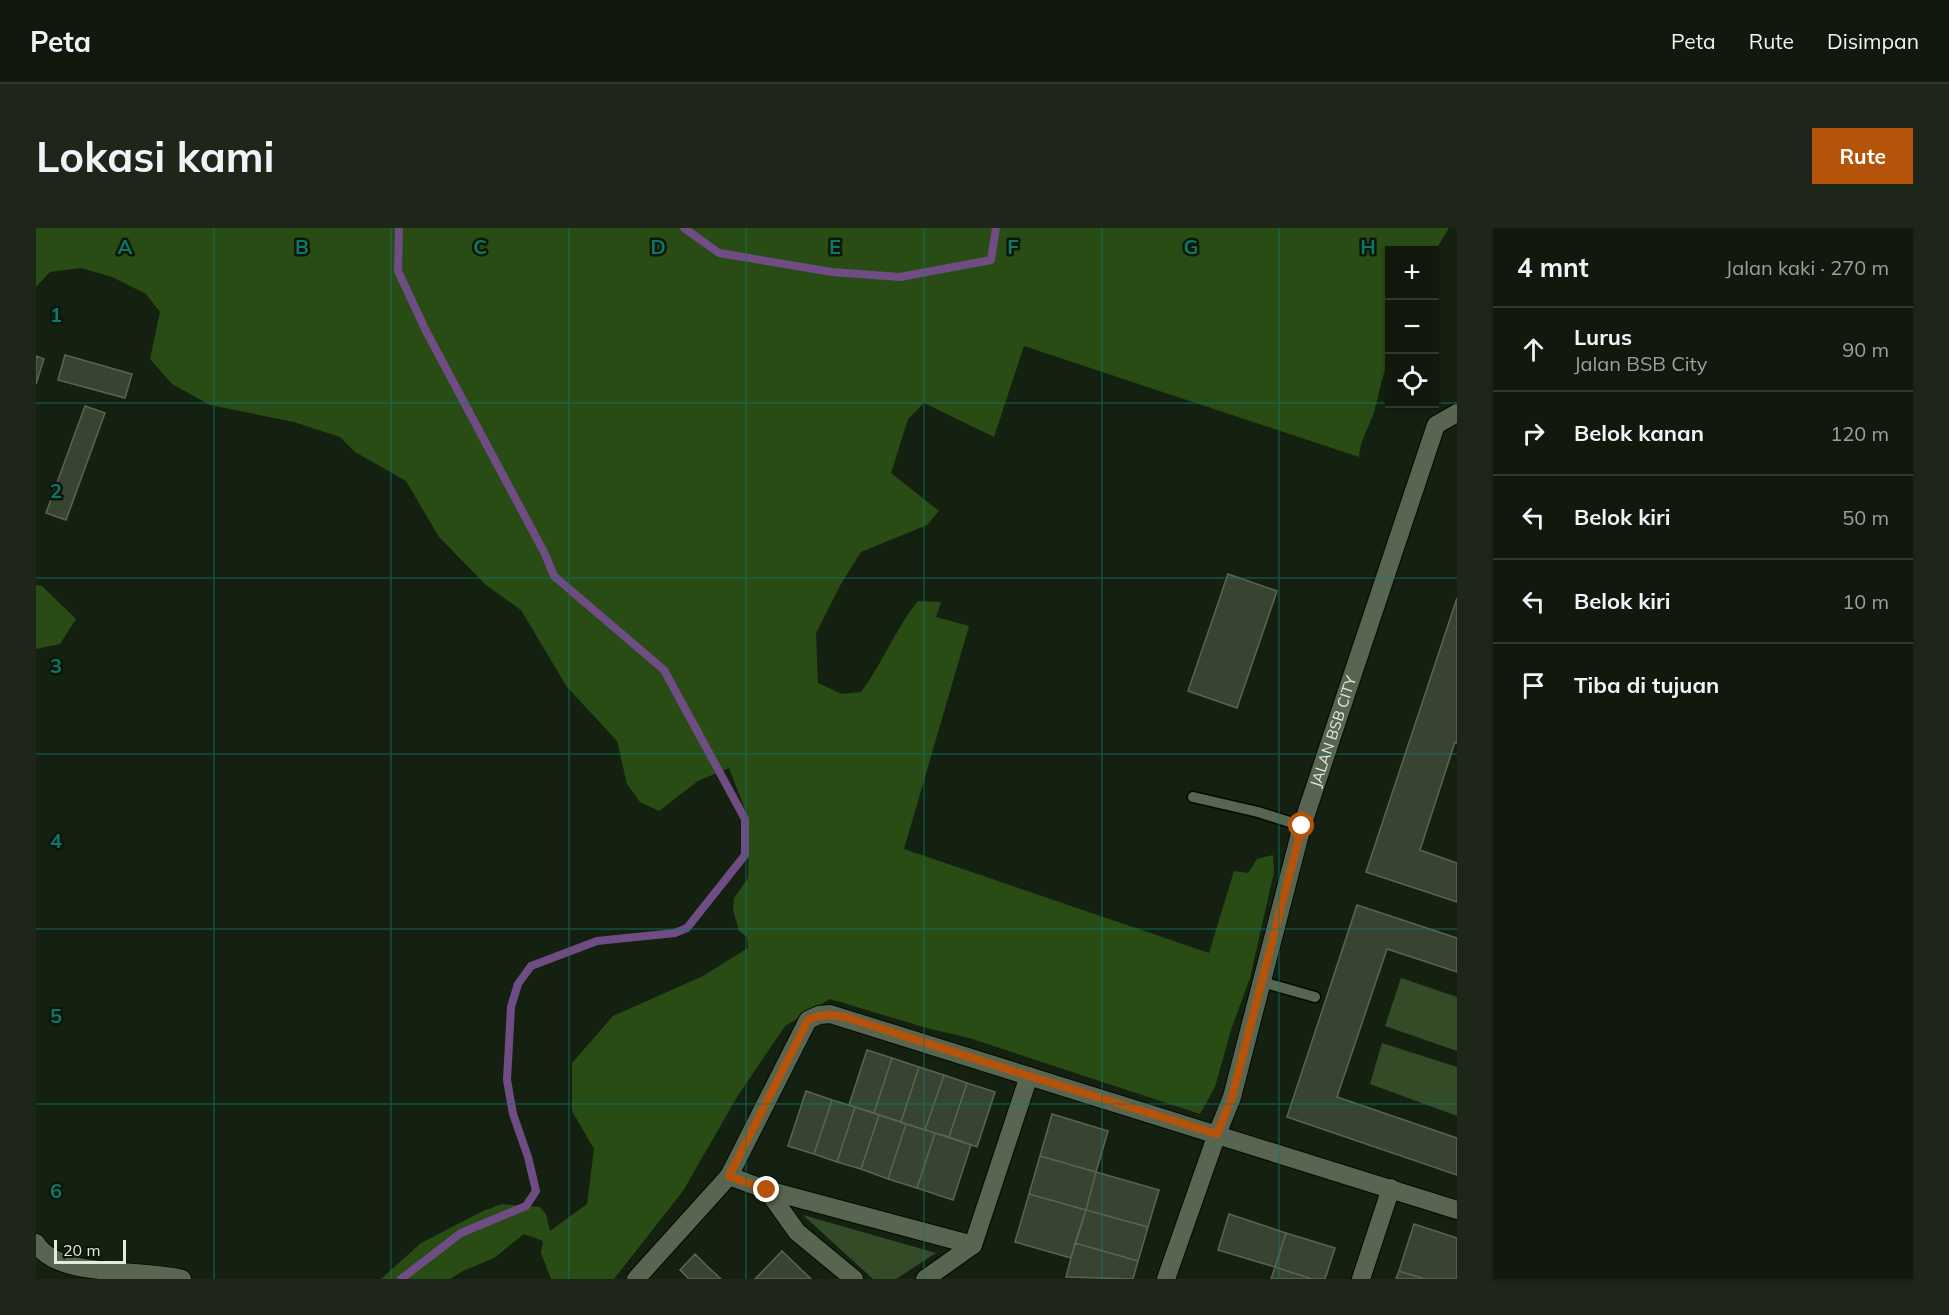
<!DOCTYPE html>
<html lang="id">
<meta charset="utf-8">
<style>
:root{--surface:#10190c;--page:#1e261a;--text:#f1f3f6;--muted:#9ca09d;--line:#30382d;--accent:#b45309}
body{margin:0;font-family:Mulish,sans-serif;background:var(--page);color:var(--text)}
.controls{position:absolute;right:18px;top:18px;display:grid;overflow:hidden;border-radius:0px;box-shadow:0 2px 4px #0004}
.controls button{width:54px;height:54px;display:grid;place-items:center;padding:0;border:0;border-bottom:2px solid var(--line);background:var(--surface);color:var(--text);font:30px sans-serif}
.scale{position:absolute;left:18px;bottom:15px;width:72px;box-sizing:border-box;padding-left:6px;border:3px solid #e2ebdf;border-top:0;font-size:16px;line-height:21px;white-space:nowrap;color:#e2ebdf;-webkit-text-stroke:4px #0c1807;paint-order:stroke}
.stop{position:absolute;width:18px;height:18px;margin:-14px;border:4px solid #b45309;border-radius:50%;background:#fff}
.stop.end{background:#b45309;border-color:#fff;box-shadow:0 2px 6px #0008}
.list{margin:0;padding:0;list-style:none}
h2{display:flex;justify-content:space-between;align-items:center;height:78px;margin:0;padding:0 24px;font-size:26px}
h2 small{font-size:20px;font-weight:400;color:var(--muted)}
.list li{display:grid;grid-template-columns:39px 1fr auto;gap:18px;align-items:center;box-sizing:border-box;height:84px;padding:0 24px;border-top:2px solid var(--line)}
.list b{display:block;font-size:22px;white-space:nowrap}
.list p{margin:0;font-size:20px;white-space:nowrap;color:var(--muted)}
.list em{font-size:20px;font-style:normal;color:var(--muted)}
.icon{flex:none;width:33px;height:33px;fill:none;stroke:currentColor;stroke-width:2;stroke-linecap:round;stroke-linejoin:round}
.map{position:relative;flex:none;width:1421px;height:1051px;overflow:hidden;border-radius:0px}
header{display:flex;align-items:center;gap:36px;box-sizing:border-box;height:84px;padding:0 30px;background:var(--surface);border-bottom:2px solid var(--line)}
header strong{font-size:28px}
nav{display:flex;gap:33px;margin-inline-start:auto;font-size:21px}
.intro{display:flex;align-items:center;justify-content:space-between;box-sizing:border-box;height:144px;padding:0 36px}
h1{margin:0;font-size:42px}
.button{padding:15px 27px;border-radius:0px;background:var(--accent);color:#fff;font-size:21px;font-weight:700}
main{display:flex;gap:36px;padding:0 36px}
aside{flex:1;background:var(--surface);border-radius:0px;box-shadow:0 2px 4px #0004}
.map>svg:first-child{display:block}
</style>
<header>
<strong>Peta</strong>
<nav><a>Peta</a><a>Rute</a><a>Disimpan</a></nav>
</header>
<div class="intro"><h1>Lokasi kami</h1><a class="button">Rute</a></div>
<main>
<div class="map">
<svg width="1421" height="1051" viewBox="0 0 1421 1051">
<rect width="100%" height="100%" fill="#152110"/>
<path fill="#334c27" d="M1365,750l56,19v54l-72,-25z
M1346,815l75,24v49l-87,-32z
M767,987l133,38 -40,26h-23z"/>
<path fill="#284c13" d="M0,0h1413l-14,23 -45,-1 -1,111c-8,16 -10,34 -15,51 -5,15 -14,29 -15,45l-335,-111 -30,91 -70,-34 -16,16 -17,54 48,38 -12,14 -66,27 -20,32 -25,49 2,50 24,11 19,-2c22,-29 34,-63 57,-91l23,1 -5,15 33,9 -65,223 305,104 25,-82 14,2 9,-14 16,-4 1,17 -24,106 -19,52 -16,57 -15,27 -231,-76 -42,-10 -97,-29 -45,27 -48,71 -54,94 -69,88h-63l-10,-26 2,-12 -19,-7 -30,24 -31,13 -13,8h-69l40,-36 62,-32 19,-7 38,3 6,7 4,17 37,-27 7,-55 -22,-38v-48l41,-47 90,-40 45,-28 -1,-11 -8,-6 -6,-21 1,-12 14,-20 1,-58 -20,-52 -31,13 -39,30 -19,-9 -13,-18 -10,-43 -50,-54 -46,-77 -35,-25 -47,-48 -33,-56 -51,-29 -15,-15 -46,-15 -84,-17 -38,-21 -22,-25 10,-47 -14,-18 -34,-17 -31,-9 -31,4 -14,15z
M0,357l6,1 34,33 -16,25 -24,5z"/>
<g fill="none" stroke-linecap="round" stroke-linejoin="round">
<path stroke="#6f4d84" stroke-width="8" d="M363,0l-1,43 28,60 119,223 9,22 110,94 81,149v36l-58,73 -12,5 -78,8 -66,25 -13,18 -7,23 -4,73 6,34 15,43 8,34 -10,15 -65,27 -60,46
M648,0l35,25 113,19 68,5 91,-17 5,-32"/>
</g>
<path fill="#374431" stroke="#586651" stroke-width="1.5" d="M29,127l67,19 -7,24 -67,-18z
M0,128l8,3 -8,25z
M49,178l20,7 -39,107 -20,-7z
M1192,346l49,17 -40,117 -49,-17z
M1421,370v145l-2,-1 -35,108 37,13v39l-91,-30z
M1321,677l100,33v34l-70,-23 -50,148 120,41v37l-170,-58z
M831,822l25,8 -18,55 -25,-8z
M856,830l27,9 -18,55 -27,-9z
M883,839l25,8 -19,55 -24,-8z
M908,847l23,8 -18,54 -24,-7z
M931,855l28,9 -18,55 -28,-10z
M770,863l26,9 -18,54 -26,-8z
M796,872l23,7 -18,55 -23,-8z
M819,879l24,8 -18,54 -24,-7z
M1016,886l56,17 -12,41 -56,-16z
M843,887l27,9 -18,55 -27,-10z
M870,896l29,9 -18,55 -29,-9z
M899,905l36,12 -18,55 -36,-12z
M1004,928l56,16 -10,38 -57,-16z
M1060,944l63,18 -11,37 -62,-17z
M993,966l57,16 -15,48 -56,-16z
M1050,982l62,17 -10,34 -63,-18z
M1193,986l57,19 -11,34 -57,-17z
M1378,996l43,14v41h-32l-26,-8z
M1250,1005l49,15 -10,31h-13l-37,-12z
M1039,1015l63,18 -5,18 -67,-2z
M746,1023l29,28h-56z
M659,1026l13,13 13,12h-32l-9,-9z
M1239,1039l37,12h-41z
M1363,1043l26,8h-29z"/>
<g fill="none" stroke-linecap="round" stroke-linejoin="round">
<g stroke="#030a00" stroke-width="13">
<path id="lane" d="M1157,569l65,15 44,14
M1226,754l53,15"/>
</g>
<g stroke="#030a00" stroke-width="20">
<g id="street">
<path d="M693,948l38,14 206,55 56,-169"/>
<path d="M731,962l30,42 57,47"/>
<path d="M0,1015c21,36 105,25 146,36"/>
<path d="M600,1051l93,-103 79,-156 11,-5 11,-1 627,196"/>
<path d="M889,1051l48,-34"/>
<path id="s1" d="M1130,1051l51,-145 15,-37 70,-271 134,-401 21,-12"/>
<path d="M1325,1051l30,-91"/>
</g>
</g>
<use href="#lane" stroke="#586651" stroke-width="10"/>
<use href="#street" stroke="#586651" stroke-width="18"/>
</g>
<g fill="none" stroke-linecap="round" stroke-linejoin="round">
<path stroke="#b45309" stroke-width="8" d="M731,962l-38,-14 79,-156c14,-6 22,-6 37,-3l184,59 188,58 15,-37 70,-271"/>
</g>
<path fill="none" stroke="#0f766e" stroke-width="1.5" stroke-opacity="0.55" d="M178,0v1051M355,0v1051M533,0v1051M710,0v1051M888,0v1051M1066,0v1051M1243,0v1051M0,175h1354M1398,175h23M0,350h1421M0,526h1421M0,701h1421M0,876h1421"/>
<g text-anchor="middle" stroke-width="5" stroke-linejoin="round" paint-order="stroke">
<g font-size="15" fill="#e2ebdf" stroke="#0c1807">
<text dy="5" stroke="none"><textPath href="#s1" startOffset="573">JALAN BSB CITY</textPath></text>
</g>
</g>
<g font-size="20" text-anchor="middle" font-weight="bold" fill="#0f766e" stroke="#0c1807" stroke-width="5" stroke-linejoin="round" paint-order="stroke">
<text x="89" y="26">A</text>
<text x="266" y="26">B</text>
<text x="444" y="26">C</text>
<text x="622" y="26">D</text>
<text x="799" y="26">E</text>
<text x="977" y="26">F</text>
<text x="1155" y="26">G</text>
<text x="1332" y="26">H</text>
<text x="20" y="94">1</text>
<text x="20" y="270">2</text>
<text x="20" y="445">3</text>
<text x="20" y="620">4</text>
<text x="20" y="795">5</text>
<text x="20" y="970">6</text>
</g>
</svg>
<div class="controls">
<button>+</button>
<button>−</button>
<button><svg class="icon" aria-label="locate" viewBox="0 0 24 24"><circle cx="12" cy="12" r="6"/><path d="M12 2v4M12 18v4M2 12h4M18 12h4"/></svg></button>
</div>
<div class="scale">20 m</div>
<div class="stop" style="left:1266px;top:598px"></div>
<div class="stop end" style="left:731px;top:962px"></div>
</div>
<aside>
<h2>4 mnt<small>Jalan kaki · 270 m</small></h2>
<ul class="list">
<li><svg class="icon" aria-label="ahead" viewBox="0 0 24 24"><path d="M12 20V5M6 11l6-6 6 6"/></svg><div><b>Lurus</b><p>Jalan BSB City</p></div><em>90 m</em></li>
<li><svg class="icon" aria-label="right" viewBox="0 0 24 24"><path d="M7 20v-9h11M14 6l5 5-5 5"/></svg><div><b>Belok kanan</b></div><em>120 m</em></li>
<li><svg class="icon" aria-label="left" viewBox="0 0 24 24"><path d="M17 20v-9H6M10 6l-5 5 5 5"/></svg><div><b>Belok kiri</b></div><em>50 m</em></li>
<li><svg class="icon" aria-label="left" viewBox="0 0 24 24"><path d="M17 20v-9H6M10 6l-5 5 5 5"/></svg><div><b>Belok kiri</b></div><em>10 m</em></li>
<li><svg class="icon" aria-label="arrive" viewBox="0 0 24 24"><path d="M6 21V4h12l-3 4 3 4H6"/></svg><div><b>Tiba di tujuan</b></div></li>
</ul>
</aside>
</main>
